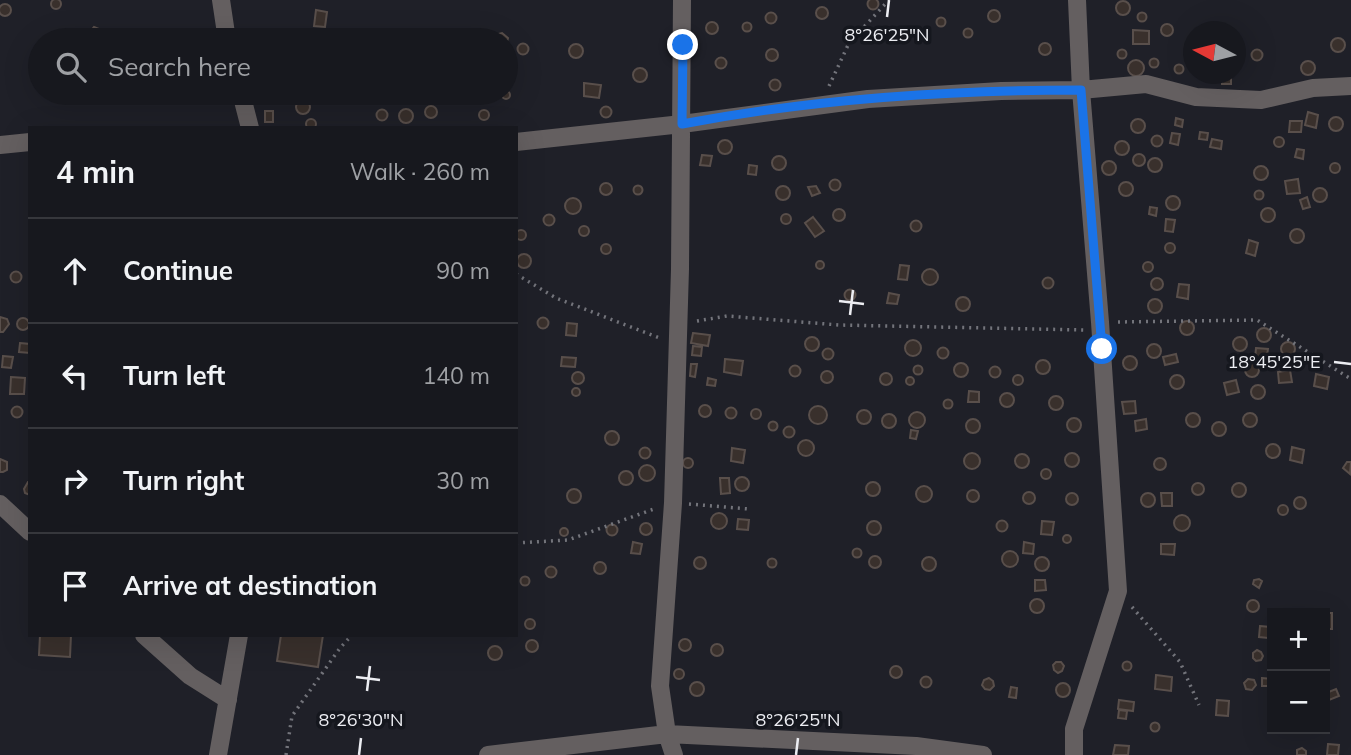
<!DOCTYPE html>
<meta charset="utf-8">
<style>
:root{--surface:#17181e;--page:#202127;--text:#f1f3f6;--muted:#9ea0a4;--line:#36373c}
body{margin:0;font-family:Mulish,sans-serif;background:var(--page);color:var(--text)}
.controls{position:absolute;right:21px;bottom:21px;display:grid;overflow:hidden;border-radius:0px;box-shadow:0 7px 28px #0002}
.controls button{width:63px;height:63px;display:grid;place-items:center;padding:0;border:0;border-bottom:2px solid var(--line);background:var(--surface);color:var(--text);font:35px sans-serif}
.compass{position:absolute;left:1183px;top:21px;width:63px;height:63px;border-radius:50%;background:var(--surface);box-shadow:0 7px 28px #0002;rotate:277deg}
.stop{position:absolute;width:21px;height:21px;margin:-16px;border:5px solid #1a73e8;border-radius:50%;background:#fff}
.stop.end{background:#1a73e8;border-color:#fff;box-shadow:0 2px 7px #0008}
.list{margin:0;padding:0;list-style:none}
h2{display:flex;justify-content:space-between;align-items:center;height:91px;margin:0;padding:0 28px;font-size:30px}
h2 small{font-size:23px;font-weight:400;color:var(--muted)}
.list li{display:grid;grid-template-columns:46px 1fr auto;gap:21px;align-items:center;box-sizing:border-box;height:105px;padding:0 28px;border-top:2px solid var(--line)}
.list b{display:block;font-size:26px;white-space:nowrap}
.list em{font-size:23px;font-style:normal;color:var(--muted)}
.icon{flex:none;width:38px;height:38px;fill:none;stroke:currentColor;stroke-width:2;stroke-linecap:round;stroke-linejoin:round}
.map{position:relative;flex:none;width:1351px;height:755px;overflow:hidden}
.search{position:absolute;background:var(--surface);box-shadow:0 7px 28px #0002;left:28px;top:28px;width:490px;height:77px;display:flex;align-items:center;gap:18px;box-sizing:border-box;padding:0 24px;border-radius:38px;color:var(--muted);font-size:26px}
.panel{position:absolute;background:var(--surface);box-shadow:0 7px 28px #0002;left:28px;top:126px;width:490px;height:511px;border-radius:0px}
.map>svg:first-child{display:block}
</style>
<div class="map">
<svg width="1351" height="755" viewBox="0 0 1351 755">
<rect width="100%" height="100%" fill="#1f2028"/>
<path fill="#39302c" stroke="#594f4b" stroke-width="2" d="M867.5 4a5.5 5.5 0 1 1 11 0a5.5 5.5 0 1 1-11 0Z
M51 4a5 5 0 1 1 10 0a5 5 0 1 1-10 0Z
M1116 8a7 7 0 1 1 14 0a7 7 0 1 1-14 0Z
M-1 10a6 6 0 1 1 12 0a6 6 0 1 1-12 0Z
M816 13a6 6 0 1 1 12 0a6 6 0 1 1-12 0Z
M316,10l11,2 -2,15 -11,-1z
M988 16a6 6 0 1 1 12 0a6 6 0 1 1-12 0Z
M765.5 18a5.5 5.5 0 1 1 11 0a5.5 5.5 0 1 1-11 0Z
M1137.5 17a4.5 4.5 0 1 1 9 0a4.5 4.5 0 1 1-9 0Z
M936.5 22a4.5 4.5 0 1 1 9 0a4.5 4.5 0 1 1-9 0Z
M706 28a6 6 0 1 1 12 0a6 6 0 1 1-12 0Z
M742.5 27a4.5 4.5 0 1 1 9 0a4.5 4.5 0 1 1-9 0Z
M1161 30a6 6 0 1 1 12 0a6 6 0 1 1-12 0Z
M94,27l5,2 2,5 -4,4 -5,-1 -2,-5z
M963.5 33a4.5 4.5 0 1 1 9 0a4.5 4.5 0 1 1-9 0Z
M1133,30l16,1v13h-16z
M283 36a6 6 0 1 1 12 0a6 6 0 1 1-12 0Z
M502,33l6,5 -2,7v-5h-11l3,-6z
M49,35l5,1 3,4h-13z
M1331 45a7 7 0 1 1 14 0a7 7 0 1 1-14 0Z
M1039 49a6 6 0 1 1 12 0a6 6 0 1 1-12 0Z
M517.5 49a5.5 5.5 0 1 1 11 0a5.5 5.5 0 1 1-11 0Z
M569 51a7 7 0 1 1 14 0a7 7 0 1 1-14 0Z
M766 55a6 6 0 1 1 12 0a6 6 0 1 1-12 0Z
M1251.5 55a5.5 5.5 0 1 1 11 0a5.5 5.5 0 1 1-11 0Z
M1117.5 54a4.5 4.5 0 1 1 9 0a4.5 4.5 0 1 1-9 0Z
M715.5 63a5.5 5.5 0 1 1 11 0a5.5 5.5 0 1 1-11 0Z
M1149.5 63a4.5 4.5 0 1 1 9 0a4.5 4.5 0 1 1-9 0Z
M1128 68a8 8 0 1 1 16 0a8 8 0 1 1-16 0Z
M1301 68a7 7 0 1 1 14 0a7 7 0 1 1-14 0Z
M1174.5 69a4.5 4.5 0 1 1 9 0a4.5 4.5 0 1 1-9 0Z
M633 75a7 7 0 1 1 14 0a7 7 0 1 1-14 0Z
M1222,74h9v10h-9z
M769.5 85a5.5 5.5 0 1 1 11 0a5.5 5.5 0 1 1-11 0Z
M584,83l17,2 -2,13 -15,-2z
M502 95a4 4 0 1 1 8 0a4 4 0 1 1-8 0Z
M384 97a5 5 0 1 1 10 0a5 5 0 1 1-10 0Z
M117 98a4 4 0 1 1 8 0a4 4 0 1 1-8 0Z
M296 107a7 7 0 1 1 14 0a7 7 0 1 1-14 0Z
M425 112a6 6 0 1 1 12 0a6 6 0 1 1-12 0Z
M600.5 112a5.5 5.5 0 1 1 11 0a5.5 5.5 0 1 1-11 0Z
M399 116a7 7 0 1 1 14 0a7 7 0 1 1-14 0Z
M376.5 115a5.5 5.5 0 1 1 11 0a5.5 5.5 0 1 1-11 0Z
M479 115a5 5 0 1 1 10 0a5 5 0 1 1-10 0Z
M265,111h8v11h-8z
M1308,112l10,3 -2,13 -11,-3z
M1329 124a7 7 0 1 1 14 0a7 7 0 1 1-14 0Z
M1176,118l7,2 -1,7 -7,-2z
M306 124a5 5 0 1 1 10 0a5 5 0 1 1-10 0Z
M1131 126a7 7 0 1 1 14 0a7 7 0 1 1-14 0Z
M1290,121h12l-1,11h-12z
M1200,132l8,1 -1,7 -8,-1z
M1172,133l8,1 -2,11 -8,-2z
M1151.5 141a5.5 5.5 0 1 1 11 0a5.5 5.5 0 1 1-11 0Z
M1274 142a5 5 0 1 1 10 0a5 5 0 1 1-10 0Z
M1212,139l10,2 -1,8 -11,-2z
M718 147a7 7 0 1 1 14 0a7 7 0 1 1-14 0Z
M1115 148a7 7 0 1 1 14 0a7 7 0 1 1-14 0Z
M1297,149l7,1 -1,9 -8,-2z
M1133 160a6 6 0 1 1 12 0a6 6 0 1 1-12 0Z
M702,155l10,1 -2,10 -10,-1z
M772 163a7 7 0 1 1 14 0a7 7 0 1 1-14 0Z
M1148 165a7 7 0 1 1 14 0a7 7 0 1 1-14 0Z
M1102 168a7 7 0 1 1 14 0a7 7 0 1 1-14 0Z
M1330 168a5 5 0 1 1 10 0a5 5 0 1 1-10 0Z
M749,165l8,1 -1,9 -8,-1z
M1254 173a7 7 0 1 1 14 0a7 7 0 1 1-14 0Z
M1298,179l2,14 -13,1 -2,-13z
M829.5 185a5.5 5.5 0 1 1 11 0a5.5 5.5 0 1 1-11 0Z
M1119 189a7 7 0 1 1 14 0a7 7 0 1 1-14 0Z
M600 189a6 6 0 1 1 12 0a6 6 0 1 1-12 0Z
M633.5 190a4.5 4.5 0 1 1 9 0a4.5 4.5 0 1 1-9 0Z
M776 193a7 7 0 1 1 14 0a7 7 0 1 1-14 0Z
M816,186l4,7 -8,3 -4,-9z
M1313 195a7 7 0 1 1 14 0a7 7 0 1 1-14 0Z
M1254.5 195a4.5 4.5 0 1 1 9 0a4.5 4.5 0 1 1-9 0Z
M1166 203a7 7 0 1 1 14 0a7 7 0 1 1-14 0Z
M1307,197l3,10 -7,2 -3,-9z
M565 206a8 8 0 1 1 16 0a8 8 0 1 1-16 0Z
M1150,207l7,1 -1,8 -7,-2z
M1261 215a7 7 0 1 1 14 0a7 7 0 1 1-14 0Z
M833 215a6 6 0 1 1 12 0a6 6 0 1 1-12 0Z
M781 219a5 5 0 1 1 10 0a5 5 0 1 1-10 0Z
M543.5 220a5.5 5.5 0 1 1 11 0a5.5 5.5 0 1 1-11 0Z
M813,217l11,14 -9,6 -10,-14z
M1166,219l9,1 -2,12 -8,-1z
M910.5 226a5.5 5.5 0 1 1 11 0a5.5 5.5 0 1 1-11 0Z
M579 231a5 5 0 1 1 10 0a5 5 0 1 1-10 0Z
M1290 236a7 7 0 1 1 14 0a7 7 0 1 1-14 0Z
M516 235a5 5 0 1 1 10 0a5 5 0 1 1-10 0Z
M1249,240l9,3 -3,13 -9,-3z
M1165 248a5 5 0 1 1 10 0a5 5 0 1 1-10 0Z
M601 249a5 5 0 1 1 10 0a5 5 0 1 1-10 0Z
M517 261a7 7 0 1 1 14 0a7 7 0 1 1-14 0Z
M816 265a4 4 0 1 1 8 0a4 4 0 1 1-8 0Z
M1143 267a5 5 0 1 1 10 0a5 5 0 1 1-10 0Z
M900,265l9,1 -2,14 -9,-1z
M922 277a8 8 0 1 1 16 0a8 8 0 1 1-16 0Z
M10.5 277a5.5 5.5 0 1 1 11 0a5.5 5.5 0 1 1-11 0Z
M1042.5 283a5.5 5.5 0 1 1 11 0a5.5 5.5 0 1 1-11 0Z
M1151 284a6 6 0 1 1 12 0a6 6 0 1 1-12 0Z
M1179,284l10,1 -1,14 -11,-2z
M844.5 295a5.5 5.5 0 1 1 11 0a5.5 5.5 0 1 1-11 0Z
M889,293l10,2 -2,9 -10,-1z
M956 304a7 7 0 1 1 14 0a7 7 0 1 1-14 0Z
M1148 306a7 7 0 1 1 14 0a7 7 0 1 1-14 0Z
M0,317l7,2 2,5 -6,8h-3z
M537.5 323a5.5 5.5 0 1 1 11 0a5.5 5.5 0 1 1-11 0Z
M17 324a6 6 0 1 1 12 0a6 6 0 1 1-12 0Z
M1180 328a7 7 0 1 1 14 0a7 7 0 1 1-14 0Z
M567,323l10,1 -1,12 -10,-1z
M1257 335a7 7 0 1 1 14 0a7 7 0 1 1-14 0Z
M693,333l17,2 -2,11 -17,-3z
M1233 344a7 7 0 1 1 14 0a7 7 0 1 1-14 0Z
M805 344a7 7 0 1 1 14 0a7 7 0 1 1-14 0Z
M905 348a8 8 0 1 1 16 0a8 8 0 1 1-16 0Z
M1281 349a7 7 0 1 1 14 0a7 7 0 1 1-14 0Z
M20,343l10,1v9l-11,-1z
M1147 351a7 7 0 1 1 14 0a7 7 0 1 1-14 0Z
M693,346l9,1 -1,9 -9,-1z
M937.5 353a5.5 5.5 0 1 1 11 0a5.5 5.5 0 1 1-11 0Z
M1256,348l12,1 -2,13 -11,-2z
M822.5 354a5.5 5.5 0 1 1 11 0a5.5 5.5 0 1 1-11 0Z
M1176,354l2,8 -13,3 -2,-8z
M3,356l10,1 -2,11 -9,-1z
M1123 363a7 7 0 1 1 14 0a7 7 0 1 1-14 0Z
M562,357l14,1 -1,9 -14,-1z
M725,359l18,2 -2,14 -17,-3z
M1036 367a7 7 0 1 1 14 0a7 7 0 1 1-14 0Z
M954 370a7 7 0 1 1 14 0a7 7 0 1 1-14 0Z
M1245 370a7 7 0 1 1 14 0a7 7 0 1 1-14 0Z
M691,364h6l-2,13 -5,-1z
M789.5 371a5.5 5.5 0 1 1 11 0a5.5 5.5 0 1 1-11 0Z
M913.5 370a4.5 4.5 0 1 1 9 0a4.5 4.5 0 1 1-9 0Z
M989.5 372a5.5 5.5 0 1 1 11 0a5.5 5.5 0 1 1-11 0Z
M1290,370l2,12 -13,1 -1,-11z
M821 377a6 6 0 1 1 12 0a6 6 0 1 1-12 0Z
M572 378a6 6 0 1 1 12 0a6 6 0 1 1-12 0Z
M880 379a6 6 0 1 1 12 0a6 6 0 1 1-12 0Z
M1316,374l13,3 -2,12 -13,-3z
M1013 380a5 5 0 1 1 10 0a5 5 0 1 1-10 0Z
M1170 382a7 7 0 1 1 14 0a7 7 0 1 1-14 0Z
M11,377l14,1 -1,16h-14z
M906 381a4 4 0 1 1 8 0a4 4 0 1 1-8 0Z
M708,378l8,2 -1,6 -8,-1z
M1236,380l3,12 -12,3 -3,-12z
M1251 392a7 7 0 1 1 14 0a7 7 0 1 1-14 0Z
M572 392a4 4 0 1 1 8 0a4 4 0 1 1-8 0Z
M969,391l10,1v10h-11z
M1000 400a7 7 0 1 1 14 0a7 7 0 1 1-14 0Z
M1049 403a7 7 0 1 1 14 0a7 7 0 1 1-14 0Z
M943.5 404a4.5 4.5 0 1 1 9 0a4.5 4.5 0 1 1-9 0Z
M1135,401l1,12 -12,1 -2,-12z
M699 411a6 6 0 1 1 12 0a6 6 0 1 1-12 0Z
M809 415a9 9 0 1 1 18 0a9 9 0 1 1-18 0Z
M11.5 412a5.5 5.5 0 1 1 11 0a5.5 5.5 0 1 1-11 0Z
M725.5 413a5.5 5.5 0 1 1 11 0a5.5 5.5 0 1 1-11 0Z
M751 414a5 5 0 1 1 10 0a5 5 0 1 1-10 0Z
M857 417a7 7 0 1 1 14 0a7 7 0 1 1-14 0Z
M909 420a8 8 0 1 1 16 0a8 8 0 1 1-16 0Z
M1186 420a7 7 0 1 1 14 0a7 7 0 1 1-14 0Z
M1243 420a7 7 0 1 1 14 0a7 7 0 1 1-14 0Z
M882 421a7 7 0 1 1 14 0a7 7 0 1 1-14 0Z
M1067 425a7 7 0 1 1 14 0a7 7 0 1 1-14 0Z
M966 426a7 7 0 1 1 14 0a7 7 0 1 1-14 0Z
M1146,419l1,10 -11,2 -1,-10z
M768.5 426a4.5 4.5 0 1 1 9 0a4.5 4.5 0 1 1-9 0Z
M1212 429a7 7 0 1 1 14 0a7 7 0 1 1-14 0Z
M783.5 432a5.5 5.5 0 1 1 11 0a5.5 5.5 0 1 1-11 0Z
M911,430l7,1 -2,8 -6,-1z
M605 438a7 7 0 1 1 14 0a7 7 0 1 1-14 0Z
M798 448a8 8 0 1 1 16 0a8 8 0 1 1-16 0Z
M1266 451a7 7 0 1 1 14 0a7 7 0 1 1-14 0Z
M1292,447l12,3 -2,13 -12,-3z
M639.5 453a5.5 5.5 0 1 1 11 0a5.5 5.5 0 1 1-11 0Z
M732,448l13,2 -2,13 -12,-2z
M964 461a8 8 0 1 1 16 0a8 8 0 1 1-16 0Z
M1065 460a7 7 0 1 1 14 0a7 7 0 1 1-14 0Z
M1015 461a7 7 0 1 1 14 0a7 7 0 1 1-14 0Z
M683 463a5 5 0 1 1 10 0a5 5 0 1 1-10 0Z
M1154 464a6 6 0 1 1 12 0a6 6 0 1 1-12 0Z
M0,459l7,3v8l-4,2h-3z
M1347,462h4l-1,12 -7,-6z
M639 473a8 8 0 1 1 16 0a8 8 0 1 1-16 0Z
M1041 474a5 5 0 1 1 10 0a5 5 0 1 1-10 0Z
M619 478a7 7 0 1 1 14 0a7 7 0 1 1-14 0Z
M735 484a7 7 0 1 1 14 0a7 7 0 1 1-14 0Z
M720,478h9l1,15 -9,1z
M866 489a7 7 0 1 1 14 0a7 7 0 1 1-14 0Z
M28,482h2v13l-5,-2 -1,-4z
M1192 489a6 6 0 1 1 12 0a6 6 0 1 1-12 0Z
M1232 490a7 7 0 1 1 14 0a7 7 0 1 1-14 0Z
M916 494a8 8 0 1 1 16 0a8 8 0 1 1-16 0Z
M567 496a7 7 0 1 1 14 0a7 7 0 1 1-14 0Z
M967 496a6 6 0 1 1 12 0a6 6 0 1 1-12 0Z
M1023 498a6 6 0 1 1 12 0a6 6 0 1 1-12 0Z
M1066 499a6 6 0 1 1 12 0a6 6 0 1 1-12 0Z
M1161,493h11v13h-10z
M1141 500a7 7 0 1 1 14 0a7 7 0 1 1-14 0Z
M1294 503a6 6 0 1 1 12 0a6 6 0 1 1-12 0Z
M1278 510a5 5 0 1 1 10 0a5 5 0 1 1-10 0Z
M711 521a8 8 0 1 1 16 0a8 8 0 1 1-16 0Z
M1174 523a8 8 0 1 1 16 0a8 8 0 1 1-16 0Z
M738,519l11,1 -1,10 -11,-1z
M996.5 526a5.5 5.5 0 1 1 11 0a5.5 5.5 0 1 1-11 0Z
M1042,521l12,1 -2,13 -11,-1z
M867 528a7 7 0 1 1 14 0a7 7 0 1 1-14 0Z
M640 529a6 6 0 1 1 12 0a6 6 0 1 1-12 0Z
M606.5 530a5.5 5.5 0 1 1 11 0a5.5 5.5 0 1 1-11 0Z
M560 532a4 4 0 1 1 8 0a4 4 0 1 1-8 0Z
M1063 539a4 4 0 1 1 8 0a4 4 0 1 1-8 0Z
M633,542l9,2 -2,10 -9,-1z
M1024,542l10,2 -1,10 -10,-1z
M1161,544h14l-1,11 -13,-1z
M852.5 553a4.5 4.5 0 1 1 9 0a4.5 4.5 0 1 1-9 0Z
M1002 559a8 8 0 1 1 16 0a8 8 0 1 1-16 0Z
M869 562a6 6 0 1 1 12 0a6 6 0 1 1-12 0Z
M694 563a6 6 0 1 1 12 0a6 6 0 1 1-12 0Z
M922 564a7 7 0 1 1 14 0a7 7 0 1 1-14 0Z
M1035 564a7 7 0 1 1 14 0a7 7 0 1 1-14 0Z
M767.5 563a4.5 4.5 0 1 1 9 0a4.5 4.5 0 1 1-9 0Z
M594 568a6 6 0 1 1 12 0a6 6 0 1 1-12 0Z
M545.5 572a5.5 5.5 0 1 1 11 0a5.5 5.5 0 1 1-11 0Z
M520.5 581a4.5 4.5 0 1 1 9 0a4.5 4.5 0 1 1-9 0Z
M1259,579l3,2 -3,7 -6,-4 1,-4z
M1035,580h10l1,10 -11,1z
M1030 606a7 7 0 1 1 14 0a7 7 0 1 1-14 0Z
M1247 606a6 6 0 1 1 12 0a6 6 0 1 1-12 0Z
M1315,613h17v16h-7v-16z
M525 624a5 5 0 1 1 10 0a5 5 0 1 1-10 0Z
M1260,626l10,1 -2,11 -9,-1z
M40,635h31l-1,22 -31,-2z
M281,635h42l-5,32 -41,-6z
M679 645a6 6 0 1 1 12 0a6 6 0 1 1-12 0Z
M526 646a6 6 0 1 1 12 0a6 6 0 1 1-12 0Z
M711 650a6 6 0 1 1 12 0a6 6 0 1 1-12 0Z
M488 653a7 7 0 1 1 14 0a7 7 0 1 1-14 0Z
M1257,650l4,2 2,4 -2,4 -5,1 -3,-3v-5z
M1122.5 666a4.5 4.5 0 1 1 9 0a4.5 4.5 0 1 1-9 0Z
M1056,662h5l3,4 -2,5 -4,2 -4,-3 -1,-5z
M890 672a6 6 0 1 1 12 0a6 6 0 1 1-12 0Z
M674 674a5 5 0 1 1 10 0a5 5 0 1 1-10 0Z
M1156,675l16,2 -1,14 -16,-2z
M920.5 682a5.5 5.5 0 1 1 11 0a5.5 5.5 0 1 1-11 0Z
M989,678l4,3 1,5 -4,4 -5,-1 -3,-4 2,-5z
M1262,678l10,1v7h-10z
M1248,679l6,1 2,5 -4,5 -6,-1 -2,-6z
M690 689a7 7 0 1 1 14 0a7 7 0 1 1-14 0Z
M1056 690a7 7 0 1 1 14 0a7 7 0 1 1-14 0Z
M1011,687l6,1 -1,10 -7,-1z
M1336,689l3,7 -10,4 -3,-7z
M1119,700l15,2 -1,9 -15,-2z
M1217,700l12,1 -1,15 -12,-1z
M1119,710l8,1 -1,8 -8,-1z
M1150.5 727a4.5 4.5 0 1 1 9 0a4.5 4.5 0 1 1-9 0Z
M1328,744l11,1 -1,10h-11z
M1115,745l14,1 -1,9h-15z
M1302,748l4,3v4h-9v-5z"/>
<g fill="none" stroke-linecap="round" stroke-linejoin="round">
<path stroke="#73747b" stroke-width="3.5" stroke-dasharray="2 5" stroke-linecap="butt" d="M829,86l20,-43 40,-43
M516,274l40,24 106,41
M697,321l30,-5 112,9 245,5
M1118,322l139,-2 94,59
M689,504l60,5
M516,543l52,-3 86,-31
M1132,607l48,55 19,43
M286,755l6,-39 48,-68 12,-13"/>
<path stroke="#645f60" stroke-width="18" d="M221,0l6,40
M241,93l9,35
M516,142l166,-18 186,-25 133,-8 80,-1 65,-6 50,13 65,3 52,-12 38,-2
M0,145l30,-3
M0,504l30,28
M144,635l46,41 38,24
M218,755l21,-120
M488,755l179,-21 249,12 67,9
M674,755l-7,-21 -7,-48 13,-183 7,-234 2,-269
M1074,755v-26l44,-138 -18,-269 -19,-232 -4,-90"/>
</g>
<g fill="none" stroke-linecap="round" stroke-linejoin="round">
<path stroke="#1a73e8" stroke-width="9" d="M683,45l-1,79c131,-25 266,-34 399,-34l21,259"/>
</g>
<path fill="none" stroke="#ecedf2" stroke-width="2.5" d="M887,17l2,-17M839,301l25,3M850,315l3,-25M1334,362l17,2M356,677l24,3M367,691l3,-25M359,755l2,-17M796,755l2,-17"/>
<g font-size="18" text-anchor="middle" fill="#ecedf2" stroke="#15171e" stroke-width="7" stroke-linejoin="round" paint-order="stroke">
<text x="887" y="41">8°26'25"N</text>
<text x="1274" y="368">18°45'25"E</text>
<text x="361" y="726">8°26'30"N</text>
<text x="798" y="726">8°26'25"N</text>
</g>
</svg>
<div class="controls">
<button>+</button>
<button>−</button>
</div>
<svg class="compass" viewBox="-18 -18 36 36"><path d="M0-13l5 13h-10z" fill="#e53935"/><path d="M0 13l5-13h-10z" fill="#9ea0a4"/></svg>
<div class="stop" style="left:1102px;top:349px"></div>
<div class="stop end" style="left:683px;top:45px"></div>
<div class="search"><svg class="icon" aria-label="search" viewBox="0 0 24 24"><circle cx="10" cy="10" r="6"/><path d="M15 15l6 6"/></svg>Search here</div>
<section class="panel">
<h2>4 min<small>Walk · 260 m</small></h2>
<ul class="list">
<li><svg class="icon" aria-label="ahead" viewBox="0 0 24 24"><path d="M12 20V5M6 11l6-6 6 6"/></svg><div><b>Continue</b></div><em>90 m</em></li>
<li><svg class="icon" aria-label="left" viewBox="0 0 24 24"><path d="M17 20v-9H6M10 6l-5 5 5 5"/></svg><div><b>Turn left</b></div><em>140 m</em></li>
<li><svg class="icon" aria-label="right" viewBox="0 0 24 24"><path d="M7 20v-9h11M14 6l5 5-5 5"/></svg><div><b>Turn right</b></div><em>30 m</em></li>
<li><svg class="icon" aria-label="arrive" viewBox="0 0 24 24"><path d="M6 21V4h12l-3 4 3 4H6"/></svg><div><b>Arrive at destination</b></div></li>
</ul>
</section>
</div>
